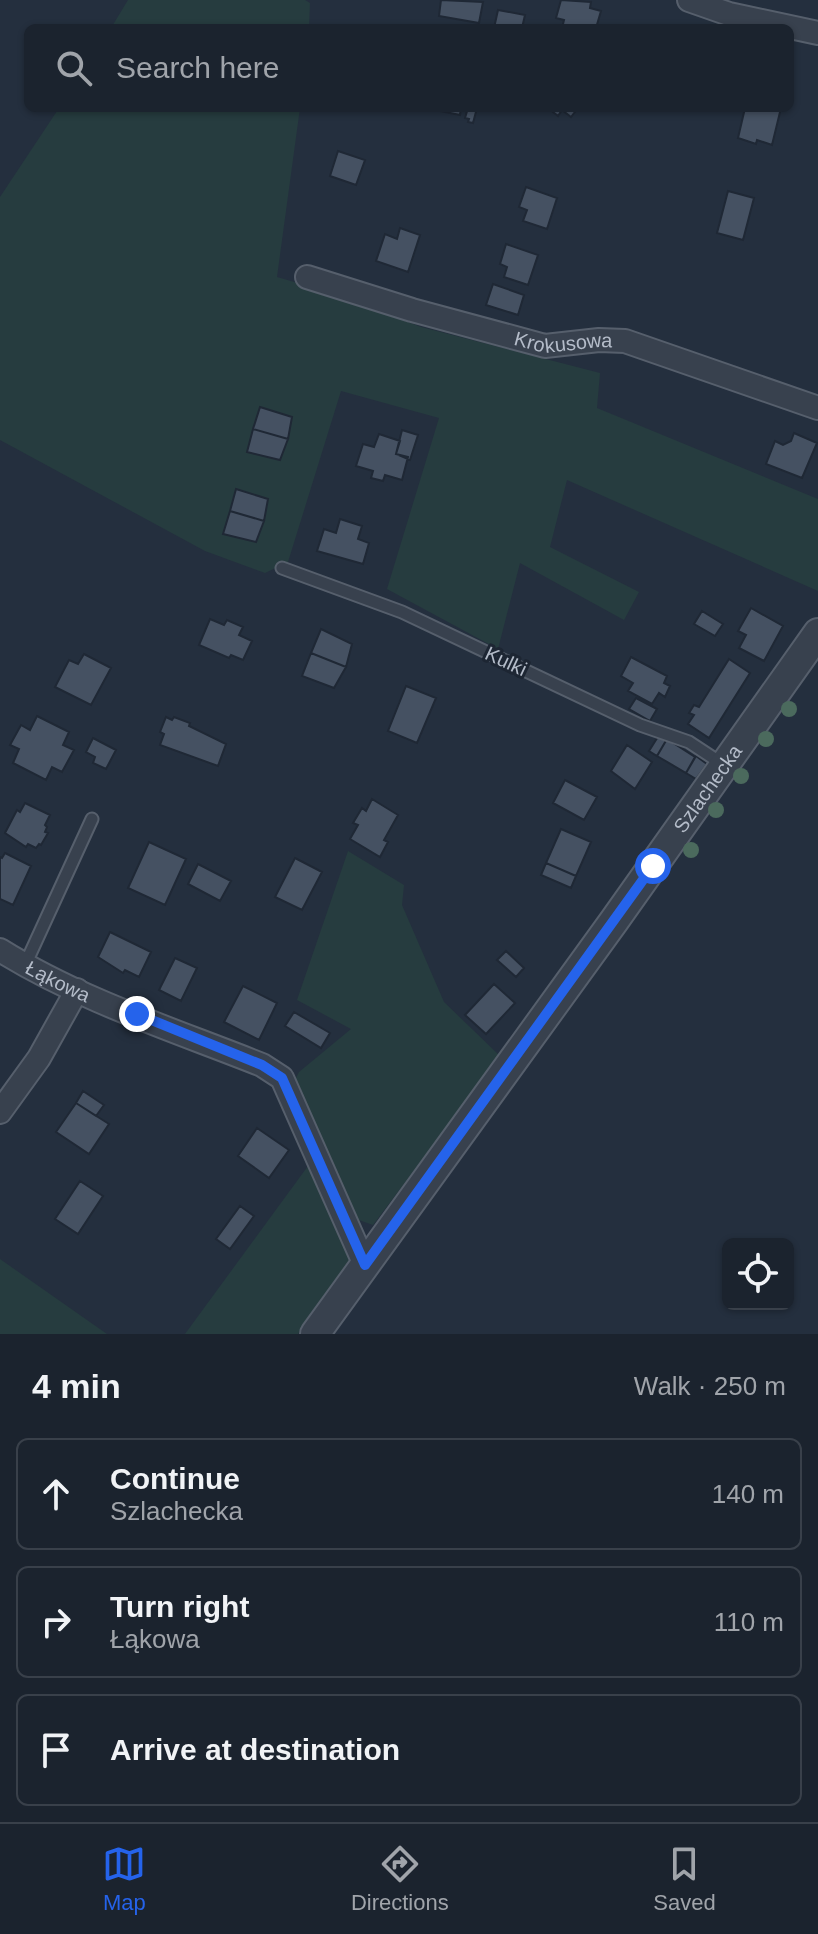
<!DOCTYPE html>
<meta charset="utf-8">
<style>
:root{--surface:#1b232e;--page:#282f3a;--text:#f1f3f6;--muted:#a0a4aa;--line:#39404a;--accent:#2563eb}
body{margin:0;font-family:Helvetica,sans-serif;background:var(--page);color:var(--text)}
.controls{position:absolute;right:24px;bottom:24px;display:grid;overflow:hidden;border-radius:12px;box-shadow:0 2px 6px #0004}
.controls button{width:72px;height:72px;display:grid;place-items:center;padding:0;border:0;border-bottom:2px solid var(--line);background:var(--surface);color:var(--text);font:40px sans-serif}
.stop{position:absolute;width:24px;height:24px;margin:-18px;border:6px solid #2563eb;border-radius:50%;background:#fff}
.stop.end{background:#2563eb;border-color:#fff;box-shadow:0 2px 8px #0008}
.list{margin:0;padding:0;list-style:none}
h2{display:flex;justify-content:space-between;align-items:center;height:104px;margin:0;padding:0 32px;font-size:34px}
h2 small{font-size:26px;font-weight:400;color:var(--muted)}
.list li{display:grid;grid-template-columns:52px 1fr auto;gap:24px;align-items:center;box-sizing:border-box;height:112px;margin:0 16px 16px;padding:0 16px;border:2px solid var(--line);border-radius:12px}
.list b{display:block;font-size:30px;white-space:nowrap}
.list p{margin:0;font-size:26px;white-space:nowrap;color:var(--muted)}
.list em{font-size:26px;font-style:normal;color:var(--muted)}
.icon{flex:none;width:44px;height:44px;fill:none;stroke:currentColor;stroke-width:2;stroke-linecap:round;stroke-linejoin:round}
.map{position:relative;flex:none;width:818px;height:1334px;overflow:hidden}
.search{position:absolute;background:var(--surface);box-shadow:0 2px 6px #0004;left:24px;right:24px;top:24px;height:88px;display:flex;align-items:center;gap:20px;box-sizing:border-box;padding:0 28px;border-radius:12px;color:var(--muted);font-size:30px}
.sheet{height:488px;background:var(--surface)}
nav{display:flex;justify-content:space-around;align-items:center;box-sizing:border-box;height:112px;border-top:2px solid var(--line);background:var(--surface);font-size:22px;color:var(--muted)}
nav a{display:grid;justify-items:center;gap:4px}
nav .on{color:var(--accent)}
.map>svg:first-child{display:block}
</style>
<div class="map">
<svg width="818" height="1334" viewBox="0 0 818 1334">
<rect width="100%" height="100%" fill="#242f3e"/>
<path fill="#263c3f" d="M128,0h177l5,3 -1,25h-198z
M59,108h241l-23,169 62,18 82,32 179,46 -3,35 221,91v92l-251,-111 -17,67 89,45 -15,28 -104,-57 -22,86 -111,-60 52,-171 -98,-27 -53,171 -23,11 -60,-22 -205,-111v-243z
M348,851l56,34 -2,20 42,97 56,54 -127,169 -20,-7 -58,-138 4,-8 52,-43 -54,-29z
M308,1166l44,92 -54,76h-113z
M0,1259l107,75h-107z"/>
<path fill="#455162" stroke="#1f2835" stroke-width="2" d="M441,0l42,2 -4,21 -40,-7z
M561,0l30,2 -1,6 11,3 -5,17 -11,-2 -1,2h-22l2,-8 -8,-2z
M498,10l27,5 -3,13h-28z
M426,108h35l-1,7z
M468,108h9l-4,15 -5,-1 1,-3 -4,-1z
M548,108h30l-7,9 -9,-7 -4,6z
M745,108h36l-9,37 -15,-5 -1,4 -18,-6z
M338,151l27,9 -9,25 -26,-9z
M526,187l31,11 -10,31 -24,-8 4,-11 -8,-3z
M728,191l26,7 -11,42 -26,-7z
M400,228l20,7 -12,37 -32,-11 9,-27 12,5z
M506,244l32,11 -10,30 -24,-8 3,-10 -7,-3z
M493,284l31,11 -6,20 -32,-10z
M260,407l32,10 -4,22 -35,-10z
M253,429l35,10 -8,21 -33,-8z
M402,430l16,5 -8,25 -14,-6z
M794,433l23,10 -15,35 -36,-14 9,-23 8,4 8,-4z
M379,434l21,7 -4,13 12,3 -6,23 -17,-5 -2,6 -12,-3 2,-7 -17,-5 7,-22 11,3z
M236,489l32,10 -4,22 -34,-10z
M230,511l34,10 -8,21 -33,-8z
M340,519l22,7 -4,13 11,4 -6,21 -46,-13 7,-22 12,4z
M751,608l32,18 -19,35 -25,-13 7,-13 -8,-4z
M702,611l21,13 -8,12 -21,-12z
M210,619l14,6 3,-5 16,7 -4,8 13,6 -9,19 -12,-5 -2,3 -30,-13z
M321,629l31,15 -6,23 -35,-14z
M311,653l35,14 -12,21 -32,-12z
M84,654l27,14 -20,37 -36,-18 14,-27 9,4z
M631,657l36,19 -3,7 6,3 -5,11 -6,-4 -7,11 -24,-13 5,-8 -12,-7z
M729,659l21,14 -41,65 -21,-14 6,-9 -5,-2 5,-8 5,2z
M406,686l30,12 -19,45 -29,-12z
M636,698l21,11 -7,12 -21,-12z
M37,716l32,16 -6,13 11,5 -12,22 -10,-5 -6,13 -33,-17 6,-14 -9,-4 11,-20 9,5z
M166,717l6,3 2,-3 16,6 -1,3 37,18 -8,22 -58,-21 4,-11 -4,-2z
M659,735l8,4 -10,17 -8,-5z
M93,738l23,12 -10,19 -13,-6 2,-6 -9,-5z
M667,739l28,18 -9,16 -29,-17z
M627,745l25,17 -17,27 -24,-18z
M696,756l11,8 -11,15 -10,-6z
M565,780l32,17 -13,23 -31,-17z
M372,799l26,16 -14,25 4,2 -8,15 -30,-18 8,-14 -5,-2 9,-15 4,3z
M25,803l25,12 -5,10 2,2 -2,5 3,1 -7,12 -2,-1 -3,4 -8,-4 -2,3 -21,-14 12,-23 3,2z
M561,829l30,13 -15,34 -30,-13z
M149,842l37,17 -21,46 -37,-17z
M5,853l26,13 -18,39 -13,-6v-42l2,1z
M295,858l27,14 -20,38 -27,-13z
M546,863l30,13 -5,12 -30,-13z
M198,864l33,17 -11,20 -32,-17z
M110,932l41,20 -12,25 -14,-7 -2,3 -25,-16z
M506,951l18,17 -8,9 -19,-17z
M175,958l22,10 -16,33 -22,-11z
M494,984l21,19 -29,31 -21,-19z
M243,986l34,17 -18,37 -35,-18z
M294,1012l36,21 -9,15 -36,-22z
M83,1091l21,14 -8,11 -20,-13z
M76,1103l33,21 -20,30 -33,-22z
M257,1128l32,22 -20,28 -31,-22z
M80,1181l23,15 -25,38 -23,-15z
M240,1206l14,10 -24,33 -14,-10z"/>
<g fill="none" stroke-linecap="round" stroke-linejoin="round">
<g stroke="#565f6c" stroke-width="15">
<path id="service" d="M282,568l120,44 238,113 49,17 35,23
M25,965l67,-146"/>
</g>
<g stroke="#565f6c" stroke-width="26">
<g id="minor">
<path d="M689,0l40,14 89,19"/>
<path id="s1" d="M307,277l105,33 133,36 54,-6 26,1 193,67"/>
<path id="s2" d="M0,950c80,50 174,80 262,115l20,13 83,187"/>
<path d="M0,1112l39,-54 38,-68"/>
</g>
</g>
<g stroke="#565f6c" stroke-width="32">
<g id="tertiary">
<path id="s3" d="M315,1334l299,-413 204,-288"/>
</g>
</g>
<use href="#service" stroke="#38414e" stroke-width="11"/>
<use href="#minor" stroke="#38414e" stroke-width="22"/>
<use href="#tertiary" stroke="#38414e" stroke-width="28"/>
</g>
<g fill="#4b6a5d">
<circle cx="789" cy="709" r="8"/>
<circle cx="766" cy="739" r="8"/>
<circle cx="741" cy="776" r="8"/>
<circle cx="716" cy="810" r="8"/>
<circle cx="691" cy="850" r="8"/>
</g>
<g fill="none" stroke-linecap="round" stroke-linejoin="round">
<path stroke="#2563eb" stroke-width="10" d="M137,1014l125,51 20,13 83,187 288,-399"/>
</g>
<g text-anchor="middle" stroke-width="6" stroke-linejoin="round" paint-order="stroke">
<g font-size="20" fill="#b4bcc9" stroke="#1d2633">
<text dy="7" stroke="none"><textPath href="#s1" startOffset="266">Krokusowa</textPath></text>
<text transform="translate(506 661) rotate(25)" y="7">Kulki</text>
<text dy="7" stroke="none"><textPath href="#s3" startOffset="672">Szlachecka</textPath></text>
<text dy="7" stroke="none"><textPath href="#s2" startOffset="66">Łąkowa</textPath></text>
</g>
</g>
</svg>
<div class="controls">
<button><svg class="icon" aria-label="locate" viewBox="0 0 24 24"><circle cx="12" cy="12" r="6"/><path d="M12 2v4M12 18v4M2 12h4M18 12h4"/></svg></button>
</div>
<div class="stop" style="left:653px;top:866px"></div>
<div class="stop end" style="left:137px;top:1014px"></div>
<div class="search"><svg class="icon" aria-label="search" viewBox="0 0 24 24"><circle cx="10" cy="10" r="6"/><path d="M15 15l6 6"/></svg>Search here</div>
</div>
<section class="sheet">
<h2>4 min<small>Walk · 250 m</small></h2>
<ul class="list">
<li><svg class="icon" aria-label="ahead" viewBox="0 0 24 24"><path d="M12 20V5M6 11l6-6 6 6"/></svg><div><b>Continue</b><p>Szlachecka</p></div><em>140 m</em></li>
<li><svg class="icon" aria-label="right" viewBox="0 0 24 24"><path d="M7 20v-9h11M14 6l5 5-5 5"/></svg><div><b>Turn right</b><p>Łąkowa</p></div><em>110 m</em></li>
<li><svg class="icon" aria-label="arrive" viewBox="0 0 24 24"><path d="M6 21V4h12l-3 4 3 4H6"/></svg><div><b>Arrive at destination</b></div></li>
</ul>
</section>
<nav>
<a class="on"><svg class="icon" aria-label="map" viewBox="0 0 24 24"><path d="M3 6l6-2 6 2 6-2v14l-6 2-6-2-6 2zM9 4v14M15 6v14"/></svg>Map</a>
<a><svg class="icon" aria-label="directions" viewBox="0 0 24 24"><path d="M12 3l9 9-9 9-9-9zM9 14v-3h6M13 9l2 2-2 2"/></svg>Directions</a>
<a><svg class="icon" aria-label="saved" viewBox="0 0 24 24"><path d="M7 4h10v16l-5-4-5 4z"/></svg>Saved</a>
</nav>
